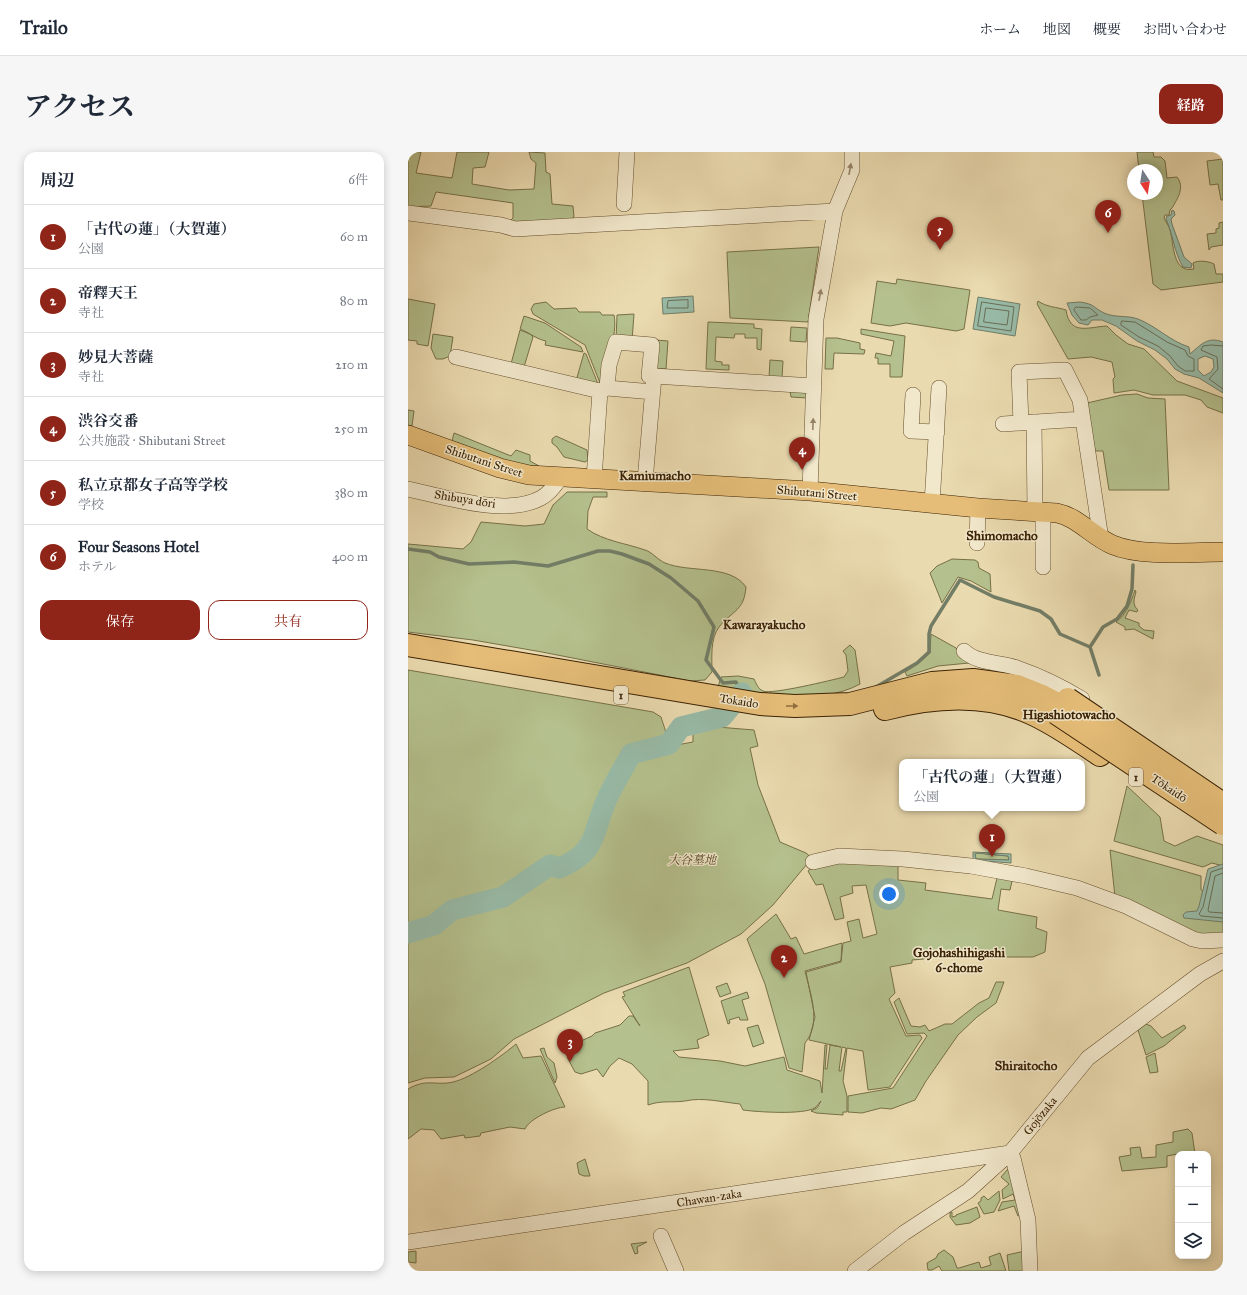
<!DOCTYPE html>
<html lang="ja">
<meta charset="utf-8">
<style>
:root{--surface:#fff;--page:#f6f6f7;--text:#1f2937;--muted:#747a83;--line:#e0e1e3;--accent:#8f2418}
body{margin:0;font-family:"IM FELL Great Primer","Noto Serif JP",serif;background:var(--page);color:var(--text)}
.controls{position:absolute;right:12px;bottom:12px;display:grid;overflow:hidden;border-radius:8px;box-shadow:0 2px 10px #0003}
.controls button{width:36px;height:36px;display:grid;place-items:center;padding:0;border:0;border-bottom:1px solid var(--line);background:var(--surface);color:var(--text);font:20px sans-serif}
.compass{position:absolute;left:719px;top:12px;width:36px;height:36px;border-radius:50%;background:var(--surface);box-shadow:0 2px 10px #0003;rotate:168deg}
.you{position:absolute;left:481px;top:742px;width:14px;height:14px;margin:-10px;border:3px solid #fff;border-radius:50%;background:#1a73e8;box-shadow:0 0 0 6px #1a73e833}
.badge{display:grid;place-items:center;width:26px;height:26px;border-radius:50%;background:var(--accent);color:#fff;font-size:13px;font-weight:700}
.pin{position:absolute;translate:-50% -33px;filter:drop-shadow(0 1px 2px #0008)}
.pin::after{content:'';position:absolute;top:21px;width:14px;height:12px;background:inherit;clip-path:polygon(0 0,100% 0,50% 100%)}
.popup{position:absolute;left:491px;top:607px;width:186px;height:52px;box-sizing:border-box;display:grid;place-content:center;border-radius:8px;background:var(--surface);filter:drop-shadow(0 1px 3px #0005);font-size:13px;white-space:nowrap;color:var(--muted)}
.popup b{font-size:15px;color:var(--text)}
.popup::after{content:'';position:absolute;left:50%;top:100%;margin-left:-8px;border:8px solid transparent;border-top-color:var(--surface)}
.list{margin:0;padding:0;list-style:none}
h2{display:flex;justify-content:space-between;align-items:center;height:52px;margin:0;padding:0 16px;font-size:17px}
h2 small{font-size:13px;font-weight:400;color:var(--muted)}
.list li{display:grid;grid-template-columns:26px 1fr auto;gap:12px;align-items:center;box-sizing:border-box;height:64px;padding:0 16px;border-top:1px solid var(--line)}
.list b{display:block;font-size:15px;white-space:nowrap}
.list p{margin:0;font-size:13px;white-space:nowrap;color:var(--muted)}
.list em{font-size:13px;font-style:normal;color:var(--muted)}
.actions{display:flex;gap:8px;padding:12px 16px}
.actions a{flex:1;padding:9px 0;border:1px solid var(--accent);border-radius:12px;text-align:center;font-size:14px;color:var(--accent)}
.actions .main{background:var(--accent);color:#fff}
.icon{flex:none;width:22px;height:22px;fill:none;stroke:currentColor;stroke-width:2;stroke-linecap:round;stroke-linejoin:round}
.map{position:relative;flex:none;width:815px;height:1119px;overflow:hidden;border-radius:12px}
header{display:flex;align-items:center;gap:24px;box-sizing:border-box;height:56px;padding:0 20px;background:var(--surface);border-bottom:1px solid var(--line)}
header strong{font-size:19px}
nav{display:flex;gap:22px;margin-inline-start:auto;font-size:14px}
.intro{display:flex;align-items:center;justify-content:space-between;box-sizing:border-box;height:96px;padding:0 24px}
h1{margin:0;font-size:28px}
.button{padding:10px 18px;border-radius:12px;background:var(--accent);color:#fff;font-size:14px;font-weight:700}
main{display:flex;gap:24px;padding:0 24px}
aside{flex:1;background:var(--surface);border-radius:12px;box-shadow:0 2px 10px #0003}
.map>svg:first-child{display:block}
</style>
<header>
<strong>Trailo</strong>
<nav><a>ホーム</a><a>地図</a><a>概要</a><a>お問い合わせ</a></nav>
</header>
<div class="intro"><h1>アクセス</h1><a class="button">経路</a></div>
<main>
<aside>
<h2>周辺<small>6件</small></h2>
<ul class="list">
<li><span class="badge">1</span><div><b>「古代の蓮」（大賀蓮）</b><p>公園</p></div><em>60 m</em></li>
<li><span class="badge">2</span><div><b>帝釋天王</b><p>寺社</p></div><em>80 m</em></li>
<li><span class="badge">3</span><div><b>妙見大菩薩</b><p>寺社</p></div><em>210 m</em></li>
<li><span class="badge">4</span><div><b>渋谷交番</b><p>公共施設 · Shibutani Street</p></div><em>250 m</em></li>
<li><span class="badge">5</span><div><b>私立京都女子高等学校</b><p>学校</p></div><em>380 m</em></li>
<li><span class="badge">6</span><div><b>Four Seasons Hotel</b><p>ホテル</p></div><em>400 m</em></li>
</ul>
<div class="actions"><a class="main">保存</a><a>共有</a></div>
</aside>
<div class="map">
<svg width="815" height="1119" viewBox="0 0 815 1119">
<rect width="100%" height="100%" fill="#eadaaf"/>
<filter id="stains"><feTurbulence type="fractalNoise" baseFrequency=".005" numOctaves="4"/><feColorMatrix values="0 0 0 0 .2 0 0 0 0 .09 0 0 0 0 .02 0 0 0 .5 -.17"/></filter>
<radialGradient id="worn" r=".72"><stop offset=".6" stop-color="#630" stop-opacity="0"/><stop offset="1" stop-color="#630" stop-opacity=".3"/></radialGradient>
<path fill="#b4c08d" stroke="#777048" fill-rule="evenodd" d="M0,0h13l-5,21 36,5 5,-26h32l-4,15 -12,1 -1,16 37,6 25,-1 2,-26 -5,-4 -2,-7 16,1 1,19 4,2 2,30 21,2 1,11c-10,10 -50,5 -64,4l3,-3v-15l-77,-11 -5,14 -23,1z
M729,0h16l1,5h7l4,4 2,17 10,-1c8,10 1,21 -5,31l-2,2 -1,5h-4l-1,3c2,4 5,8 6,12 4,13 2,44 24,39l-1,-6c5,-3 15,-2 21,1l2,10h7v8l-62,8 -8,-6 -11,-90h15v-24h-18z
M815,7v41h-2l-3,-16 -8,1 -3,-24z
M815,70v23l-12,2 -2,3 -2,-16 9,-1v-4l3,-1v-5z
M411,95l-11,75 -78,-4 -3,-66z
M489,127l73,11 -6,39 -8,2 -50,-8 -16,3 -19,-3 6,-42 19,3z
M0,147l27,5 -7,42 -11,-2v-3l-9,-1z
M630,149c8,6 19,6 28,9 4,26 22,17 41,16l9,9 12,9 16,5 33,32 46,17v15l-16,-6 -6,-7 -16,-5h-32l-19,-5 -20,3 -1,-14 2,-2 -3,-15 -21,-5 -23,2 -31,-55z
M138,150l8,7 22,-1 3,4h21l2,3h12c4,19 -8,51 -14,68l-15,-38 -52,-31 -2,-5 3,-5z
M226,162l-2,27 -16,-1 1,-25z
M116,164l21,7 36,24 2,5 -38,-7 1,-4c-10,-2 -16,-8 -26,-12z
M300,170l46,2v4l8,1 -1,21 -4,-1v-11h-12v-4h-10l-1,4 -18,-1 -1,24 7,1v3h7v5l-23,-1z
M383,175l16,1 -1,14 -16,-1z
M453,177l44,7 -3,41h-12v-13h-12v-6h-3l1,-5 15,3 3,-15 -33,-7z
M112,178l10,4 3,3 -9,30 -13,-3z
M25,182l20,3 -3,19 -7,3h-7l-5,-11z
M418,186h11l23,5v6l5,1 -1,4 -30,-1 -1,16h-8z
M247,188l13,1 -2,28 -13,-1z
M176,201l2,1 12,30 -22,-3z
M362,208l13,1 -1,17h-13z
M382,239l17,1v6l-16,-1z
M729,242l11,4 17,1 4,91h-60l-6,-39h-8l-8,-48 35,-8z
M0,258l6,1 -2,15 -4,-1z
M46,281l57,23 5,-6 14,5v6l9,5c-26,2 -62,-16 -87,-25z
M148,284l31,14 1,10 -3,2 -21,-5 -7,-10 -5,-4v-4z
M159,340h40v5h-14l-5,14 -1,18c17,12 38,14 58,21 7,2 13,10 20,13 24,10 65,1 81,24 -2,24 -13,23 -27,40 -9,12 -7,31 -7,45l-7,8 -15,1 -148,-29 -69,-12 -65,-8v-88l55,5 8,-7 10,-20 44,4 19,-2 9,-19z
M544,407l23,1 3,2 1,6 11,6 1,18 -20,-11 -13,-4 -16,26 -12,-30 7,-7z
M727,438l1,2c-2,7 -4,13 2,18l-1,2 -8,-2 -4,8 14,5v3l5,4 10,1 -1,8 -19,-10 -9,1v-3l-9,-5c10,-7 15,-20 19,-32z
M523,482l25,14 13,15 -31,3 -31,10 -2,-4 13,-8 12,-11z
M442,493l5,5 5,34c-40,22 -99,10 -142,3l3,-10 17,-1 16,3c2,4 4,10 9,12 8,4 69,-11 81,-14l4,-6 -2,-16 -3,-4z
M0,518l245,42 8,5c4,14 9,18 -1,31l33,-6v-17l61,5 4,16 -8,2 8,37 22,57 26,11 6,5 -39,47 -32,29 -54,29 -83,30 -90,46 -23,20 -37,18 -29,1 -17,5z
M719,634l33,31 4,24 11,5 22,-10 26,9v21l-11,-3 -9,4 -89,-26z
M702,698l91,26v14l22,13v33h-20l-88,-39z
M569,701l31,3 1,4 -33,-1 -1,-5z
M490,710v18l28,3 -1,7 67,9 6,-25 15,3 -3,13 -9,-1 -3,21 39,7 -1,11 11,4 -2,20 -12,5h-107l-2,2 -12,1v3l-22,4 5,26 -6,6 17,37 14,-1 2,3 -32,49 -22,3 -5,-39 -16,-3 -4,33 4,15v16h-4v3l-27,-2 -5,-2 6,-3 4,-7c-2,2 -4,5 -6,7 -13,7 -57,4 -72,2l-3,-6c-19,-2 -37,-7 -55,-3 -14,2 -23,-1 -37,4v-24l-16,-17 -13,-6 -9,8 -7,11 -6,-8 -16,5 -6,-2 -8,-15 7,-7 -2,-5 20,-9 3,-3 25,-8 9,-9h4l7,10 -18,-29 3,-1 -2,-4 66,-25 20,68 -12,5 2,8 -26,3 6,6 41,4 25,5 39,-9 3,13 33,11 2,12 3,-48h2l-2,24h2l3,-24 11,2 -32,-7 6,-23 -9,-45 35,-10 2,-19 8,-2 -4,-19 12,-3 4,19 14,-4 -11,-49 -14,1 1,7 -13,4 4,21 -9,2 -12,-36 -7,1 -8,-14c11,-13 71,-9 90,-9zM434,895l4,1 -5,23h-2z
M368,762l15,25 5,-2 8,17 38,-11 -1,18 -36,10c5,22 17,52 0,72l-3,29 -13,-4 -24,-84 -18,-45z
M588,830h8l-8,21 -19,14 -19,18 -32,46 -11,19 -24,9 -10,-1 -19,5 -14,-1v-16l45,-8 34,-52 -3,-3 -17,1 -13,-32 5,-4 12,28 9,1 5,-2 4,6 16,-7h7l27,-21 10,-5z
M319,831l4,10 -11,4 -4,-10z
M339,840l2,6 -7,2 6,20h-8l-1,-3 -10,3 1,3 -2,1 -7,-23z
M738,872l5,2 11,12 22,-13 2,3 -22,18 -18,9 -8,-25z
M350,873l6,18 -11,4 -6,-19z
M108,892l7,14 18,-2 24,51c-10,0 -36,12 -40,22l-15,-2 -29,6 -1,3 -15,2 -1,-3 -23,4 -7,-9 -13,-1 -13,10v-50c19,-11 28,-3 45,-7 18,-4 49,-26 63,-38z
M136,896l3,9 7,6 3,14 -2,6 -15,-34z
M747,901l3,19 -8,1 -4,-16z
M780,977l4,4 3,21 -12,-1 -16,3v11l-45,4 -3,-14 12,-2 -1,-7 10,-1 2,11 14,-1v-12l17,-3v-10z
M177,1007l5,17h-6l-5,-2 -2,-11z
M599,1018h2l12,45 -3,1 -4,-10 -16,5 4,-9 13,-2 -2,-6 -10,5 -1,-9 7,-6 -8,-7z
M591,1039l1,9 -6,12 -10,2 -6,-11 3,-2v-3l3,-2 4,4z
M569,1055l3,10 -10,6 -14,2 -6,-8v-5h2v5l4,-1v-1z
M239,1090l-10,5 1,6 -3,1 -4,-10z
M536,1098l9,7 4,11h2l20,-6 2,6 10,-3 -2,-8 11,-4 6,18h-64l-3,-5 -7,4h-4l-1,-7 9,-5 2,-4z
M8,1099v12l-8,-1v-10z
M617,1099v20h-16l-2,-16z"/>
<path fill="#98bba8" stroke="#727d66" fill-rule="evenodd" d="M764,58l2,1 1,4 -4,4 1,5 12,33 8,7 -1,4 -8,-1c-9,-15 -10,-32 -17,-48l1,-3 4,-1z
M285,144l1,16 -31,2 -1,-16z
M570,145l42,7 -5,32 -42,-7z
M672,150c15,2 12,5 24,11 11,5 23,2 34,6 18,7 32,22 51,28l1,7c11,-9 17,-18 33,-12v51l-24,-15 -15,-4 -9,-5 -8,-10 -12,-9 -18,-9 -21,-15 -14,-6h-10l-4,5 -9,-2 -7,-8 -5,-12zM797,204l8,3 1,8 -3,5 -7,4 -6,-6v-11z
M565,700l38,2v9l-38,-3zM569,701l31,3 1,4 -33,-1 -1,-5z
M815,712v58l-39,-4 -1,-3 3,-3 11,-1 2,-5 9,-37z"/>
<g fill="none" stroke-linecap="round" stroke-linejoin="round">
<path stroke="#696e56" stroke-width="1" d="M280,148v8h-21l1,-7z
M574,150l32,5 -3,24 -33,-5z
M668,155l14,1 8,7 -8,2 -4,3h-5l-7,-10z
M578,156l23,3 -2,14 -23,-3z
M714,169l13,1 32,20 18,8 3,6 6,3v12h-9l-7,-5 -8,-10 -12,-10 -19,-9 -18,-12z
M815,194l-12,-1 -8,1 -2,4 16,7 1,12 -9,10 14,10
M815,716l-12,4 -8,35 -4,7 2,2 22,2
M815,721l-8,3 -7,34 1,2 14,1"/>
<path stroke="#727d66" stroke-width="3.5" d="M0,397l22,3 9,5 30,7 45,-2 34,4 50,-15h12l12,3 27,10 22,14 27,23 16,26 -8,33 17,23 13,-1 6,11
M691,523l-9,-28 13,-20 14,-8 10,-13 5,-17 1,-24
M468,535l41,-24 12,-11v-18l2,-8 29,-46 34,17 46,14 11,8 9,15 30,13"/>
<path stroke="#98bba8" stroke-width="21" d="M0,781l26,-8 18,-15 51,-13 47,-32 9,3c39,-16 33,-34 47,-67 7,-16 17,-32 25,-47l38,-10 12,-17 41,-10 20,-24"/>
<g stroke="#664f2e" stroke-width="16">
<path id="minor" d="M216,52l3,-52
M0,61l93,12 14,4 320,-18
M48,205l144,34 -6,88
M199,236l2,-23 7,-23 36,3 -3,31h5
M192,239l7,-3 46,4
M505,243l-2,36 26,1
M626,270l1,89
M613,271l-2,-51 46,-2 15,30 21,139
M595,272l80,-5
M237,329l9,-105 160,10
M0,337c37,8 98,28 133,9 9,-5 14,-12 19,-20
M402,339l6,-172 19,-108 17,-41v-18
M524,352l7,-116
M569,391l1,-35
M635,415v-55
M556,499c14,13 36,11 53,17 23,8 44,18 65,31
M405,710l26,-6 64,3 68,7 55,10 51,12 49,18 67,33 9,2 21,-1
M253,1084l15,35
M0,1090l602,-89 3,5 15,62 2,51
M447,1119l49,-38 64,-42 42,-38 78,-95 112,-84 23,-13"/>
</g>
<g stroke="#3a2103" stroke-width="20">
<path id="major" d="M0,283l92,33 29,7 281,16 168,17 79,5c21,4 36,24 56,32 29,12 78,7 110,7"/>
</g>
<g stroke="#3a2103" stroke-width="24">
<path id="highway" d="M0,493l352,59 35,2 55,-2 82,-21 41,-3 44,6 25,10 23,12
M477,557c49,-13 103,-17 150,6 23,11 44,26 65,40"/>
</g>
<use href="#minor" stroke="#f1e7cb" stroke-width="15"/>
<use href="#major" stroke="#e5bd78" stroke-width="19"/>
<use href="#highway" stroke="#e5bd78" stroke-width="22"/>
<g stroke="#3a2103" stroke-width="24" stroke-linecap="butt">
<path id="highway-bridge" d="M660,547l155,105
M648,561l167,111"/>
</g>
<use href="#highway-bridge" stroke="#e5bd78" stroke-width="22"/>
</g>
<defs><path id="oneway-solid" d="M-6-.8H1V-3.2L6.5 0L1 3.2V.8H-6Z"/></defs>
<g fill="#968467">
<use href="#oneway-solid" transform="translate(442 17) rotate(-80)"/>
<use href="#oneway-solid" transform="translate(412 143) rotate(-80)"/>
<use href="#oneway-solid" transform="translate(405 272) rotate(-88)"/>
</g>
<use fill="#906f3e" href="#oneway-solid" transform="translate(384 554)"/>
<g text-anchor="middle" stroke-width="3" stroke-linejoin="round" paint-order="stroke">
<g fill="#f1e7cb" stroke="#715c3f" stroke-width="1">
<rect x="206" y="534" width="14" height="18" rx="3"/>
<rect x="721" y="616" width="14" height="18" rx="3"/>
</g>
<g font-size="11" font-weight="bold" fill="#3a2103">
<text x="213" y="547">1</text>
<text x="728" y="629">1</text>
</g>
<g font-size="12" fill="#3a2103" stroke="#f1e7cb">
<text transform="translate(76 309) rotate(18)" y="4">Shibutani Street</text>
<text transform="translate(409 341) rotate(5)" y="4">Shibutani Street</text>
<text transform="translate(57 347) rotate(9)" y="4">Shibuya dōri</text>
<text transform="translate(331 549) rotate(9)" y="4">Tokaido</text>
<text transform="translate(761 636) rotate(34)" y="4">Tōkaidō</text>
<text transform="translate(632 964) rotate(-51)" y="4">Gojōzaka</text>
<text transform="translate(301 1046) rotate(-9)" y="4">Chawan-zaka</text>
</g>
<g font-size="12" font-style="italic" fill="#584926" stroke="#f1e7cb">
<text x="284" y="712">大谷墓地</text>
</g>
<g font-size="13" font-weight="bold" fill="#3a2103" stroke="#f1e7cb">
<text x="247" y="328">Kamiumacho</text>
<text x="594" y="388">Shimomacho</text>
<text x="356" y="477">Kawarayakucho</text>
<text x="661" y="567">Higashiotowacho</text>
<text x="551" y="805">Gojohashihigashi<tspan x="551" dy="15">6-chome</tspan></text>
<text x="618" y="918">Shiraitocho</text>
</g>
</g>
<rect width="100%" height="100%" filter="url(#stains)"/>
<rect width="100%" height="100%" fill="url(#worn)"/>
</svg>
<div class="controls">
<button>+</button>
<button>−</button>
<button><svg class="icon" aria-label="layers" viewBox="0 0 24 24"><path d="M12 4l9 5-9 5-9-5zM3 14l9 5 9-5"/></svg></button>
</div>
<svg class="compass" viewBox="-18 -18 36 36"><path d="M0-13l5 13h-10z" fill="#e53935"/><path d="M0 13l5-13h-10z" fill="#747a83"/></svg>
<div class="you"></div>
<div class="pin badge" style="left:584px;top:705px">1</div>
<div class="popup"><b>「古代の蓮」（大賀蓮）</b>公園</div>
<div class="pin badge" style="left:376px;top:826px">2</div>
<div class="pin badge" style="left:162px;top:910px">3</div>
<div class="pin badge" style="left:394px;top:318px">4</div>
<div class="pin badge" style="left:532px;top:98px">5</div>
<div class="pin badge" style="left:700px;top:81px">6</div>
</div>
</main>
